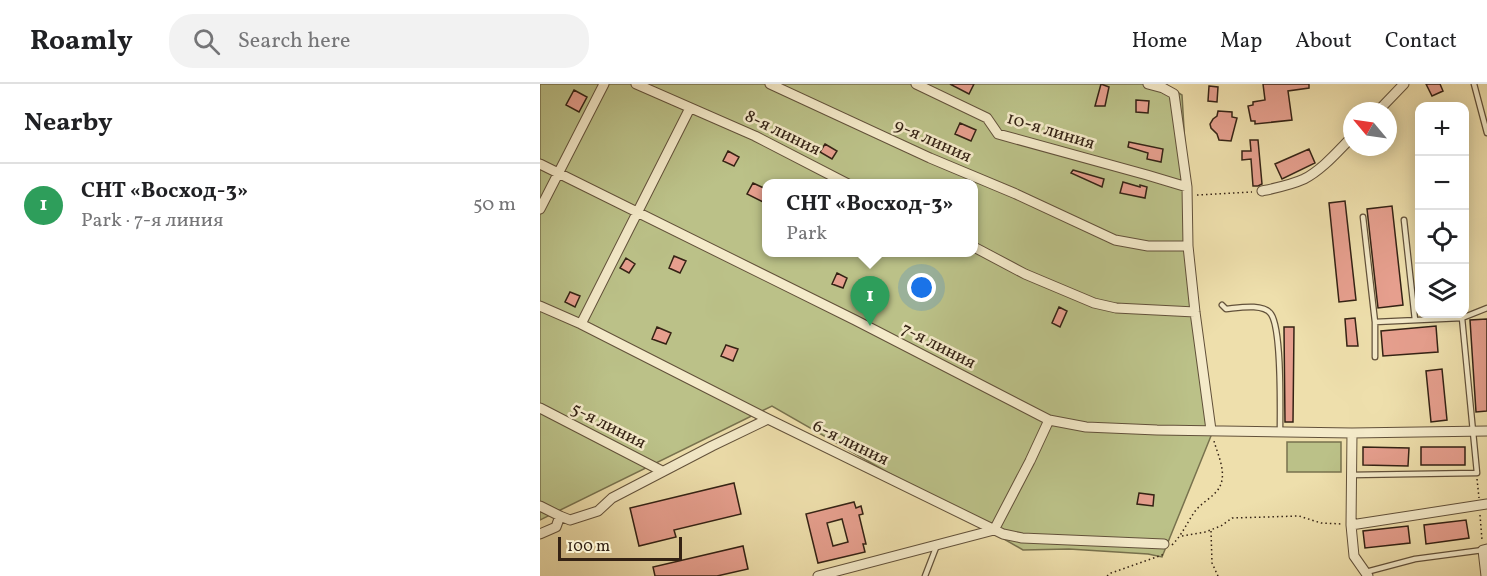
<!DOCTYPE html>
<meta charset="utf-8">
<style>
:root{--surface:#fff;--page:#f2f2f2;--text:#202124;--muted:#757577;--line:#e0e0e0;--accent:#b45309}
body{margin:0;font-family:Vollkorn,serif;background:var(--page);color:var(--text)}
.controls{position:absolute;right:18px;top:18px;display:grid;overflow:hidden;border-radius:12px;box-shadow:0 3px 15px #0003}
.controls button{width:54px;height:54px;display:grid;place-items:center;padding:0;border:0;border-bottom:2px solid var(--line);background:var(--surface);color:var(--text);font:30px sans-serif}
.compass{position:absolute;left:803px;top:18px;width:54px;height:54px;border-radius:50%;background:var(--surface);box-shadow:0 3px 15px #0003;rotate:299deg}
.scale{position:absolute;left:18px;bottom:15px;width:124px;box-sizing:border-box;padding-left:6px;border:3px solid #342214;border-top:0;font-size:16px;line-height:21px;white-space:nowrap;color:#342214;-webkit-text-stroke:4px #f4eac9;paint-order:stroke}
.you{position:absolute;left:382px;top:204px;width:21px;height:21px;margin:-15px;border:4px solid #fff;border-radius:50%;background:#1a73e8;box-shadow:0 0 0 9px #1a73e833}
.badge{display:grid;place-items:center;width:39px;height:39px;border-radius:50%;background:var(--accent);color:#fff;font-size:20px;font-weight:700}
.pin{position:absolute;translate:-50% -50px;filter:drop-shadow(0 2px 3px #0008)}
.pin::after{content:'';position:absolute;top:32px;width:21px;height:18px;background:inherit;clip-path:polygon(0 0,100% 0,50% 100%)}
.popup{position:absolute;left:222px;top:95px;width:216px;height:78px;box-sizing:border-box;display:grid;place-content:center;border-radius:12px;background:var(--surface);filter:drop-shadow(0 2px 4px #0005);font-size:20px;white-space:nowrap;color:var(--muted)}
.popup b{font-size:22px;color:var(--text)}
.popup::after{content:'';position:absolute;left:50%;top:100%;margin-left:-12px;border:12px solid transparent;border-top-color:var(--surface)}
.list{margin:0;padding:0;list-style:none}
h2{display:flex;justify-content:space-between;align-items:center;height:78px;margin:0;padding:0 24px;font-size:26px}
h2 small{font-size:20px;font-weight:400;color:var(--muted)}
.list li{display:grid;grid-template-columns:39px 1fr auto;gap:18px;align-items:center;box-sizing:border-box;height:84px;padding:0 24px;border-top:2px solid var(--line)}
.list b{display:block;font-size:22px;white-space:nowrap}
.list p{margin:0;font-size:20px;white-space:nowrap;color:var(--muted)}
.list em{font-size:20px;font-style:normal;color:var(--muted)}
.icon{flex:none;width:33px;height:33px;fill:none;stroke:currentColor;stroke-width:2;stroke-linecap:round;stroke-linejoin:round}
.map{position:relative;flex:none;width:947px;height:492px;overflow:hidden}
header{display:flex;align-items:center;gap:36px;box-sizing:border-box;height:84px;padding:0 30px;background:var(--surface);border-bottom:2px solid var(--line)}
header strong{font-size:28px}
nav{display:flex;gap:33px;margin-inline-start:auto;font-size:21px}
.search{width:420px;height:54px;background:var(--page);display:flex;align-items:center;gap:15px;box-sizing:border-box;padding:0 21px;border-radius:24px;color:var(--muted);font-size:22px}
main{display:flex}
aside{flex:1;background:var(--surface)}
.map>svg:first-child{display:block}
</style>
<header>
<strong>Roamly</strong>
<div class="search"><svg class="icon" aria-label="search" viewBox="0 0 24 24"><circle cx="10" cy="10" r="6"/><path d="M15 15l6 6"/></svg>Search here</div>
<nav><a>Home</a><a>Map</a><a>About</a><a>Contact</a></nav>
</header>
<main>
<aside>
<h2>Nearby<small></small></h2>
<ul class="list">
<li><span class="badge" style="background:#2e9e5b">1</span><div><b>СНТ «Восход-3»</b><p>Park · 7-я линия</p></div><em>50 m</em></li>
</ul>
</aside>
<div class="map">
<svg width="947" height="492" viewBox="0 0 947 492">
<rect width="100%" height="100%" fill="#eedfac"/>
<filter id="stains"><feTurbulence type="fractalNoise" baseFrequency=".00333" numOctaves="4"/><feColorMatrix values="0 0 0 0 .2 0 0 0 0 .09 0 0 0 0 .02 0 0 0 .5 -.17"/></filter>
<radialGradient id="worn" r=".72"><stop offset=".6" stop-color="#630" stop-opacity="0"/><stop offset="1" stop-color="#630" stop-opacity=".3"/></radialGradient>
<path fill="#bbc188" stroke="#78724e" stroke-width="1.5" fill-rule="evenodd" d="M0,0h624l18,11 9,151 22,185 -51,126 -14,-3 -79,-5 -46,1 -251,-144 -232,114zM226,100h208v68h-208z
M747,358h54v30h-54z"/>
<path fill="#e69f8e" stroke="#342214" stroke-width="1.5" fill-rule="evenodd" d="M410,0h24l-5,10z
M561,0l8,3 -4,19h-10z
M723,0h46v4l-21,3 4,29 -37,4v-3h-4l-3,-15 5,-1v-3l12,-2z
M886,0h14l3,7 -11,5z
M669,2l9,1 -1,15 -9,-1z
M34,6l13,7 -8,15 -13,-7z
M596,16l13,1 -1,12 -12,-1z
M678,27l14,1v5l5,1 -6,23 -12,-1 -2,-6 -6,-6 -1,-4 3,-5 4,-3z
M420,39l16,7 -5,11 -16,-7z
M710,56h8l4,44 -4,2h-5l-2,-27 -9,1v-9h9z
M589,58l34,7 -2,13 -14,-3 1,-6 -20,-6z
M285,60l12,7 -5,8 -12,-7z
M769,65l6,14 -33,16 -7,-15z
M188,67l11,6 -5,9 -11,-5z
M533,86l31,9 -2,8 -31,-14z
M583,98l17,5v-2l7,2 -2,11 -25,-5z
M213,99l13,6v5l-3,8 -16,-8z
M805,117l11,99 -17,2 -10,-99z
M852,122l11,99 -25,3 -11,-99z
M134,172l12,5 -6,12 -11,-5z
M86,174l9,6 -6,9 -9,-5z
M297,189l10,5 -4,10 -11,-4z
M30,208l10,4 -5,11 -10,-5z
M330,208l10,5 -4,9 -11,-5z
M519,223l8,4 -7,16 -8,-4z
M815,234l3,28h-11l-2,-27z
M947,235v92l-11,1 -6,-92z
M896,242l2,26 -55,4 -2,-25z
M117,243l14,6 -5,11 -14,-5z
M744,243h10l-1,95h-8z
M186,261l12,4 -5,12 -12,-5z
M902,285l5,51 -16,2 -5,-51z
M823,363l46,1 -1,18 -45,-1z
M881,363h44v18h-44z
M194,399l7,31 -67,16 2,7 -37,9 -9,-38z
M599,409l15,2 -1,11 -16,-2z
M314,418l2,6 5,-2 2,8 -4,1 7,29h-3l2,8 -47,11 -12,-49zM302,435l6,23 -15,4 -6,-23z
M926,436l3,18 -43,6 -2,-19z
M868,442l2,17 -45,5 -2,-17z
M203,462l5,23 -31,7h-62l-2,-9z"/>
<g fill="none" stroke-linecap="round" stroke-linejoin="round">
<g stroke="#62513a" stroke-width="7">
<path id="lane" d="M934,0l13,49
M864,136l11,100
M682,221l4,4c12,-1 37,-6 45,5 11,16 9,95 9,118
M922,234l25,-10
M835,273v-35
M811,391l126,-2 -15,-155 -87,4 -12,-105
M826,488l49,-13 68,-9
M385,492l12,-31"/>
</g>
<g stroke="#62513a" stroke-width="11">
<path id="street" d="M96,0l119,52 93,48
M230,0l160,74 86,36 99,46 33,6h40
M376,0l71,34 11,16 149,41 40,12
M608,0l15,4 11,6 13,93 1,59 7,66 16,118
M838,27l26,-27
M0,80l315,156 194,100 37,7 71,3 195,3 135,-2
M722,107c14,-3 29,-6 42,-12 18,-9 34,-28 48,-42
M0,125l64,-125
M434,163l51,27 69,29 22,5 79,4
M0,222l41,18 187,95 235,115 19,4 142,6
M41,240l109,-216
M0,324l122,63
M812,349l-1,92 136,-21
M0,422l20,10
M811,441l3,31 14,20
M0,450l16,-7 4,-11 10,4 28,-9 14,-13 100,-52 56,-27
M278,492l176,-46 36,-69 19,-41
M946,492l-3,-26 4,-1"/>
</g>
<path stroke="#342214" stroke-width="1.5" stroke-dasharray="1.5 3" stroke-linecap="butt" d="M657,111l55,-3
M937,395l2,19
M940,431l2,25
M671,447l1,32 6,13
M642,452l23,-4 16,-6 11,-8 67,-2 22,7 22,1
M632,461c11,-11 15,-23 24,-35 6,-7 15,-12 21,-19 12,-15 1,-35 -3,-50
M567,492l4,-3 51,-18 2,-2"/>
<use href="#lane" stroke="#f4eac9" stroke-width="4.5"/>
<use href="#street" stroke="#f4eac9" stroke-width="9"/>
</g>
<g text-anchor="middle" stroke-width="5" stroke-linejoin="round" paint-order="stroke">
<g font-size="18" fill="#342214" stroke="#f4eac9">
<text transform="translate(511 46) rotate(17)" y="6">10-я линия</text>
<text transform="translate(243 48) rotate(26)" y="6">8-я линия</text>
<text transform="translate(393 56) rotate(24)" y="6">9-я линия</text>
<text transform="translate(399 261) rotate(27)" y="6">7-я линия</text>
<text transform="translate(69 341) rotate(27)" y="6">5-я линия</text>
<text transform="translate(311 358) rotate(26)" y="6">6-я линия</text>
</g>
</g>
<rect width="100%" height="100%" filter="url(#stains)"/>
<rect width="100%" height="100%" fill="url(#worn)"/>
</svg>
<div class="controls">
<button>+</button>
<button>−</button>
<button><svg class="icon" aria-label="locate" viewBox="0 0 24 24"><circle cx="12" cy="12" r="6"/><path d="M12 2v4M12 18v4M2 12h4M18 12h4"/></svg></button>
<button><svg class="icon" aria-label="layers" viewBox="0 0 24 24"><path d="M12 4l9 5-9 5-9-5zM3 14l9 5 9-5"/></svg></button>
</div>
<svg class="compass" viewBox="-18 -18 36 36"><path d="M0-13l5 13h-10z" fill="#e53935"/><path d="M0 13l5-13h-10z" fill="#757577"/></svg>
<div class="scale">100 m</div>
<div class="you"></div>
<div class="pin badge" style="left:330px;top:242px;background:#2e9e5b">1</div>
<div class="popup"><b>СНТ «Восход-3»</b>Park</div>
</div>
</main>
